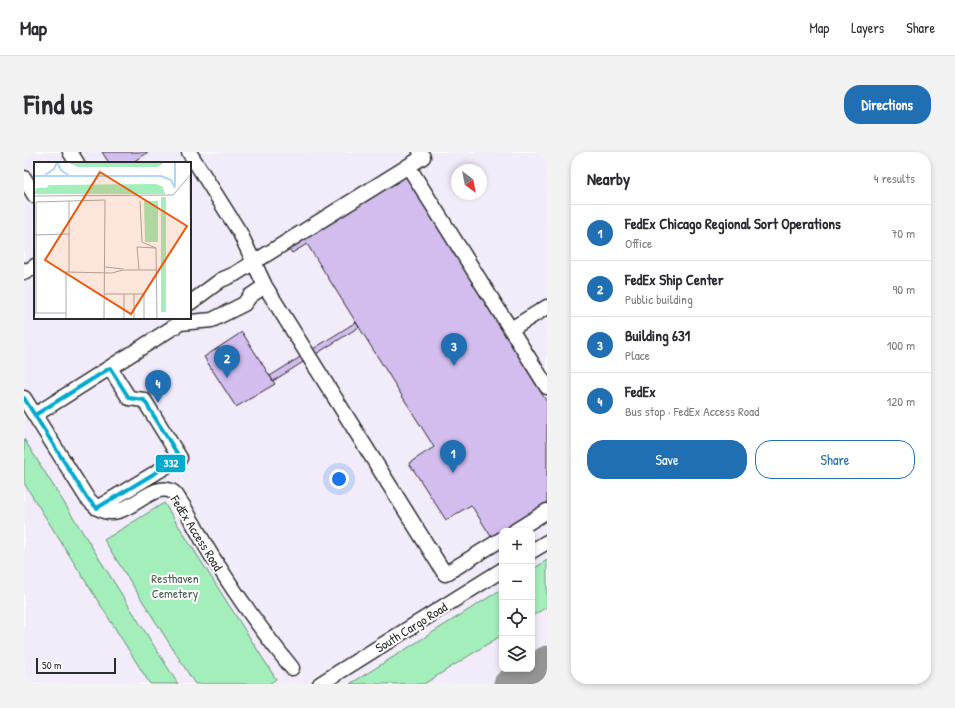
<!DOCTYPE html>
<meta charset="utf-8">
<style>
:root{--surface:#fff;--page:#f2f2f3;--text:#2b2b33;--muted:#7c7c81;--line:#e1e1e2;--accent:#1f6fb2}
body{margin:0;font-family:"Patrick Hand",sans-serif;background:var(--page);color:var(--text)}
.controls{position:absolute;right:12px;bottom:12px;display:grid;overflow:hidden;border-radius:8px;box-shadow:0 2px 6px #0003}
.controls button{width:36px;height:36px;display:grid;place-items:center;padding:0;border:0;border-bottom:1px solid var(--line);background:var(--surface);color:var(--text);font:20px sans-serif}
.compass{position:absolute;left:427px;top:12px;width:36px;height:36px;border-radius:50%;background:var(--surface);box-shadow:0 2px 6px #0003;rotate:148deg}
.scale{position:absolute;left:12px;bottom:10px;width:80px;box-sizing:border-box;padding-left:4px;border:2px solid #2b2b2b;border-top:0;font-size:11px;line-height:14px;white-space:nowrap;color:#2b2b2b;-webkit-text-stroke:3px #fff;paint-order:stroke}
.you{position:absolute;left:315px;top:327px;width:14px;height:14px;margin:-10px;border:3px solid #fff;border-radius:50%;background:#1a73e8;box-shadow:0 0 0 6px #1a73e833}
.badge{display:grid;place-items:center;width:26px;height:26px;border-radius:50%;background:var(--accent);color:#fff;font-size:13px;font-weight:700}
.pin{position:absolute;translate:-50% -33px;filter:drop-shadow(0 1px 2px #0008)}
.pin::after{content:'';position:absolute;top:21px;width:14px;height:12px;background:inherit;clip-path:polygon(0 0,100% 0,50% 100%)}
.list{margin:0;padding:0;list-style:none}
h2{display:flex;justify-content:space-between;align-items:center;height:52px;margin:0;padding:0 16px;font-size:17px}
h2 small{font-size:13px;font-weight:400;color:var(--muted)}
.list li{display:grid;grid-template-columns:26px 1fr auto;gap:12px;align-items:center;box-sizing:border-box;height:56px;padding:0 16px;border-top:1px solid var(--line)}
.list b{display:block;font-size:15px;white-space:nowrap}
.list p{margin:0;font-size:13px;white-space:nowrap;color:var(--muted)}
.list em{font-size:13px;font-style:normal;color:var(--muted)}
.actions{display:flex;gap:8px;padding:12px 16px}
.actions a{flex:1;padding:9px 0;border:1px solid var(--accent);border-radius:16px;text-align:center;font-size:14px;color:var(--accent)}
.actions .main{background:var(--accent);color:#fff}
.icon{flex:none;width:22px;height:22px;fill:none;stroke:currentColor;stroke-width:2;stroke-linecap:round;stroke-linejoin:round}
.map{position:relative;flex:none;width:523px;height:532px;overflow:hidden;border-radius:16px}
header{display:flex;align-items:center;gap:24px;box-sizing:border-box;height:56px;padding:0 20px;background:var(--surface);border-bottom:1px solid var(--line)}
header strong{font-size:19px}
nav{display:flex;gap:22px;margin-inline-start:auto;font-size:14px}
.intro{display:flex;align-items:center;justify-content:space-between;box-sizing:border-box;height:96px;padding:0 24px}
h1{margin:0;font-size:28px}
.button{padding:10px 18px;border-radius:16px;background:var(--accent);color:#fff;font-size:14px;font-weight:700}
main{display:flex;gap:24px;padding:0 24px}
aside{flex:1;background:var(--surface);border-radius:16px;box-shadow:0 2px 6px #0003}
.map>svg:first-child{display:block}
</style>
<header>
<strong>Map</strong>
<nav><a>Map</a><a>Layers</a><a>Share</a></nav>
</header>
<div class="intro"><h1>Find us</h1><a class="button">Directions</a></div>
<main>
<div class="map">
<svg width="523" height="532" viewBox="0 0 523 532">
<rect width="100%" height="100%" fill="#fff"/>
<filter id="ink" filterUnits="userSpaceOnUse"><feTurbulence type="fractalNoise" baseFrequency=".025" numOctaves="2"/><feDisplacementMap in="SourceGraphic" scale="8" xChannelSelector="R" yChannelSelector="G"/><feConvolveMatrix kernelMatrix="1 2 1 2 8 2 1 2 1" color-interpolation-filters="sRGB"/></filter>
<g filter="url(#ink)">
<path fill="#f2ebfa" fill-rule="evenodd" d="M0,0h523v532h-523zM11,11h155v155h-155zM433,18h24v24h-24zM478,379h30v138h-30z"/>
<path fill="#a4eebc" stroke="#688c74" d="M0,287l154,245h-28l-126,-201z
M140,351l112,176 -7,5h-74l-91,-144z
M523,408v47l-15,9v-46z
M478,437v46l-78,49h-74z"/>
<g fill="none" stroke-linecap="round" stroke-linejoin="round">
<path stroke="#959595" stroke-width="29" d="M484,532l39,-24"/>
</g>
<path fill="#d2bdee" stroke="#2b2b2b" d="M78,0h47l-18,11h-22z
M381,23l142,227v102l-55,34 -21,-33 -25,15 -37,-57 25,-16 -127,-203 -15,9 -3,-4z
M332,170l3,5 -86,54 -3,-5z
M218,180l33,52 -39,23 -32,-50z"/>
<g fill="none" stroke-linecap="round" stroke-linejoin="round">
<g stroke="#2b2b2b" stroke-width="17">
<path id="minor" d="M46,0l7,11
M165,0l51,81 25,53 180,288 57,-35
M384,14l139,221
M0,26l11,18
M0,118l2,2 9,-6
M166,151l31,-23 14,-6 188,-117 -3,-5
M156,171l32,-3 32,-16 6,-8 15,-10
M487,177l36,-22
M0,246l63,100c3,3 7,7 11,10 26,18 53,-30 75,-16 4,2 6,9 9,12 13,21 23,43 37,63 22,35 47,69 73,101
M11,263l145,-92 5,-5
M73,356l83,-50 -36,-58 -15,-2 -19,-30
M491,379l32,-20
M508,399l15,-9
M296,532l182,-114"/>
</g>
<use href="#minor" stroke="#fff" stroke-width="14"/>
<g stroke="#fff" stroke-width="7">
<path id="bus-1" d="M0,246l63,100 10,10 83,-50 -36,-58 -15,-2 -19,-30 -75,47"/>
</g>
<use href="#bus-1" stroke="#00a9ce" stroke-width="4"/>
</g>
</g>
<g text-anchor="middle" stroke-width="4" stroke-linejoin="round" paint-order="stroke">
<g font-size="13" fill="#2b2b2b" stroke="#fff">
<text transform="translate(173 381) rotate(58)" y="5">FedEx Access Road</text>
<text transform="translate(387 475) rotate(-32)" y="5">South Cargo Road</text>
</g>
<g font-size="13" fill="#495c4f" stroke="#fff">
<text x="151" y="431">Resthaven<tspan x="151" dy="15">Cemetery</tspan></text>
</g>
</g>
<g transform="translate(10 10)">
<rect width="157" height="157" fill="#fff"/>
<path d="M33,0h98l-7,5h-80zM122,22l7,3 2,7h-131l2,-6h10l3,-3zM127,35h5v115h-5zM110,39h14v41h-13z" fill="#a4eebc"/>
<path fill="none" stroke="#aed6f8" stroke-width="2" d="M23,0l4,8 7,5M141,0v24M11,13l9,-6 3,-7M0,14h127l10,4 4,8"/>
<path fill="none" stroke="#aaa" stroke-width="1" d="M156,15l1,131M0,34l139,-1 18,-21M35,39v71M106,39l2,41 14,6M0,73l35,-1M122,86l1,71M71,105l18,2M105,107l-2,-22 19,1M89,108h34M70,132h40v25M100,132v25M0,151h32M2,151v-111l69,-2 -1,119M32,157v-47l46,1 11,-3M90,157v-25"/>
<path fill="#e8590c" fill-opacity="0.15" stroke="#e8590c" stroke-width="2" d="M66,10l87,54 -56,88 -86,-54z"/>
<rect width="157" height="157" fill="none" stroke="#2b2b2b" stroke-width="2"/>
</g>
<rect stroke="#fff" stroke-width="1.5" x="131" y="302" width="31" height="19" rx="4" fill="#00a9ce"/>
<g font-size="11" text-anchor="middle" font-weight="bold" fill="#fff">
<text x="147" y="315">332</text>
</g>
</svg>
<div class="controls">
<button>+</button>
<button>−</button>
<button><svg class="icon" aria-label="locate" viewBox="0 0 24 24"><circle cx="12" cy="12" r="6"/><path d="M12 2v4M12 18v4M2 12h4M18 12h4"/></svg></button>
<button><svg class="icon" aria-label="layers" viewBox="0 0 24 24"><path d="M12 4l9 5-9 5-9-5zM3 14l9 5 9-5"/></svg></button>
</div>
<svg class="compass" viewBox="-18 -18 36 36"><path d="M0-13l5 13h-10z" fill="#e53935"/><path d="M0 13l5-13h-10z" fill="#7c7c81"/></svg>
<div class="scale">50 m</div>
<div class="you"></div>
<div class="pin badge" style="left:429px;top:321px">1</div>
<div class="pin badge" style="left:203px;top:226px">2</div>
<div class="pin badge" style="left:430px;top:214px">3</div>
<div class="pin badge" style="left:134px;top:251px">4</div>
</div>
<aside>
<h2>Nearby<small>4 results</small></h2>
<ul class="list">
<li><span class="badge">1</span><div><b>FedEx Chicago Regional Sort Operations</b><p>Office</p></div><em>70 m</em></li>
<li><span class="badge">2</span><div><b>FedEx Ship Center</b><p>Public building</p></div><em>90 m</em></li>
<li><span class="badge">3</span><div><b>Building 631</b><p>Place</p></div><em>100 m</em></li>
<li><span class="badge">4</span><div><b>FedEx</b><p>Bus stop · FedEx Access Road</p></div><em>120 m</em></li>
</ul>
<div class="actions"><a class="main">Save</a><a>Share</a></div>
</aside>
</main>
